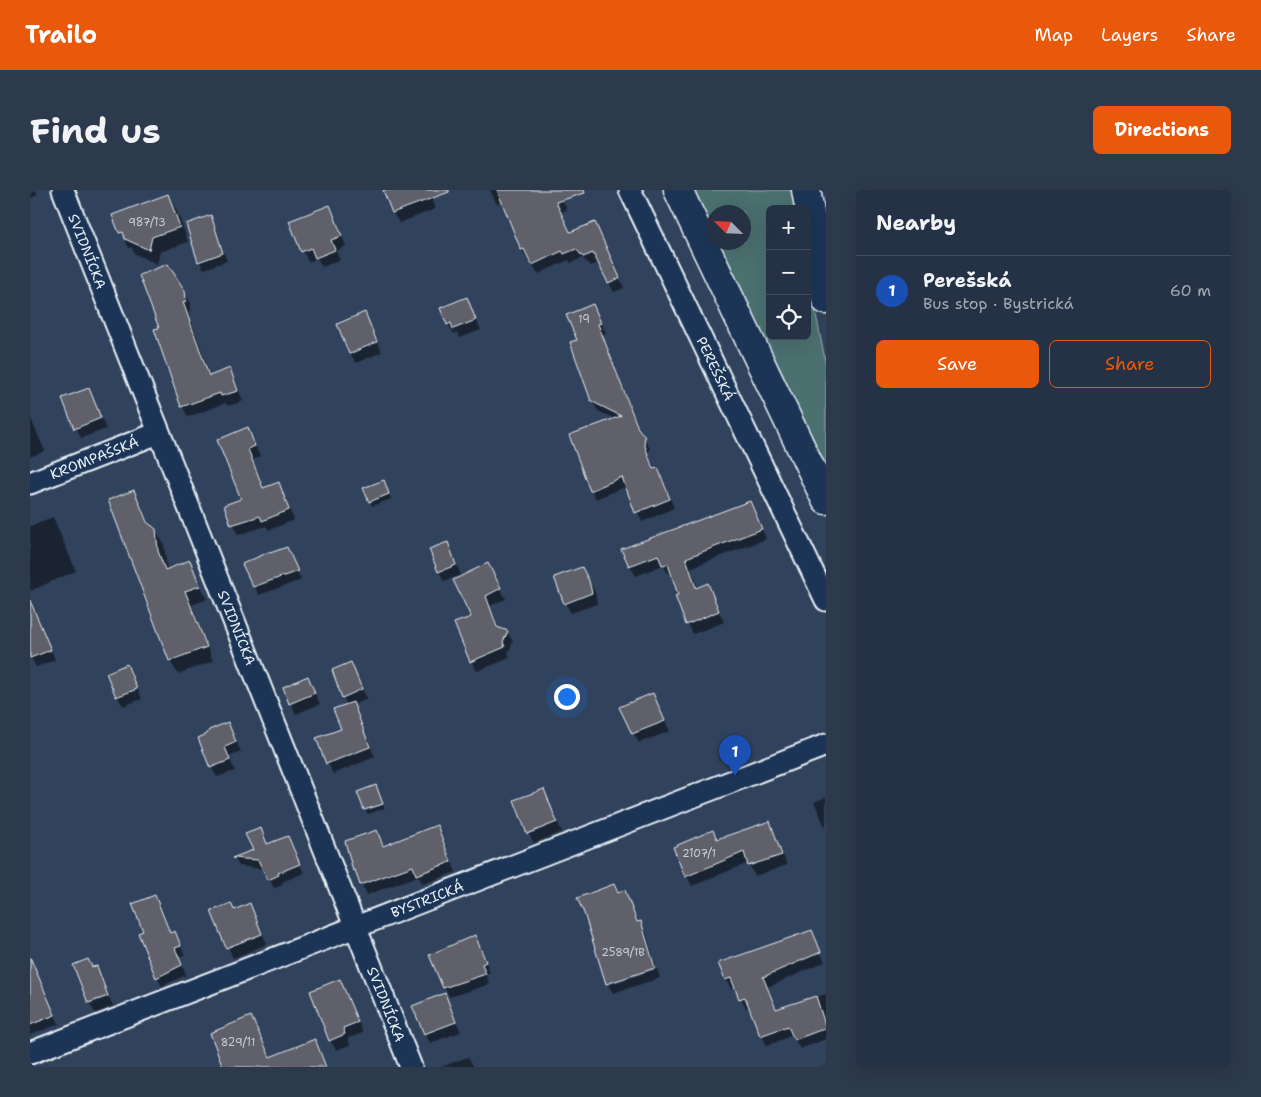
<!DOCTYPE html>
<meta charset="utf-8">
<style>
:root{--surface:#253245;--page:#2d3a4c;--text:#f1f3f6;--muted:#a3aab3;--line:#424d5e;--accent:#ea580c}
body{margin:0;font-family:"Shantell Sans",sans-serif;background:var(--page);color:var(--text)}
.controls{position:absolute;right:15px;top:15px;display:grid;overflow:hidden;border-radius:8px;box-shadow:0 5px 20px #0002}
.controls button{width:45px;height:45px;display:grid;place-items:center;padding:0;border:0;border-bottom:1px solid var(--line);background:var(--surface);color:var(--text);font:25px sans-serif}
.compass{position:absolute;left:676px;top:15px;width:45px;height:45px;border-radius:50%;background:var(--surface);box-shadow:0 5px 20px #0002;rotate:294deg}
.you{position:absolute;left:536px;top:506px;width:18px;height:18px;margin:-12px;border:4px solid #fff;border-radius:50%;background:#1a73e8;box-shadow:0 0 0 8px #1a73e833}
.badge{display:grid;place-items:center;width:32px;height:32px;border-radius:50%;background:var(--accent);color:#fff;font-size:16px;font-weight:700}
.pin{position:absolute;translate:-50% -41px;filter:drop-shadow(0 1px 2px #0008)}
.pin::after{content:'';position:absolute;top:26px;width:18px;height:15px;background:inherit;clip-path:polygon(0 0,100% 0,50% 100%)}
.list{margin:0;padding:0;list-style:none}
h2{display:flex;justify-content:space-between;align-items:center;height:65px;margin:0;padding:0 20px;font-size:21px}
h2 small{font-size:16px;font-weight:400;color:var(--muted)}
.list li{display:grid;grid-template-columns:32px 1fr auto;gap:15px;align-items:center;box-sizing:border-box;height:70px;padding:0 20px;border-top:1px solid var(--line)}
.list b{display:block;font-size:19px;white-space:nowrap}
.list p{margin:0;font-size:16px;white-space:nowrap;color:var(--muted)}
.list em{font-size:16px;font-style:normal;color:var(--muted)}
.actions{display:flex;gap:10px;padding:15px 20px}
.actions a{flex:1;padding:11px 0;border:1px solid var(--accent);border-radius:8px;text-align:center;font-size:18px;color:var(--accent)}
.actions .main{background:var(--accent);color:#fff}
.icon{flex:none;width:28px;height:28px;fill:none;stroke:currentColor;stroke-width:2;stroke-linecap:round;stroke-linejoin:round}
.map{position:relative;flex:none;width:796px;height:877px;overflow:hidden;border-radius:8px}
header{display:flex;align-items:center;gap:30px;box-sizing:border-box;height:70px;padding:0 25px;background:var(--accent);color:#fff}
header strong{font-size:24px}
nav{display:flex;gap:28px;margin-inline-start:auto;font-size:18px}
.intro{display:flex;align-items:center;justify-content:space-between;box-sizing:border-box;height:120px;padding:0 30px}
h1{margin:0;font-size:35px}
.button{padding:12px 22px;border-radius:8px;background:var(--accent);color:#fff;font-size:18px;font-weight:700}
main{display:flex;gap:30px;padding:0 30px}
aside{flex:1;background:var(--surface);border-radius:8px;box-shadow:0 5px 20px #0002}
.map>svg:first-child{display:block}
</style>
<header>
<strong>Trailo</strong>
<nav><a>Map</a><a>Layers</a><a>Share</a></nav>
</header>
<div class="intro"><h1>Find us</h1><a class="button">Directions</a></div>
<main>
<div class="map">
<svg width="796" height="877" viewBox="0 0 796 877">
<rect width="100%" height="100%" fill="#31425c"/>
<filter id="ink" filterUnits="userSpaceOnUse"><feTurbulence type="fractalNoise" baseFrequency=".02" numOctaves="2"/><feDisplacementMap in="SourceGraphic" scale="10" xChannelSelector="R" yChannelSelector="G"/><feConvolveMatrix kernelMatrix="1 2 1 2 8 2 1 2 1" color-interpolation-filters="sRGB"/></filter>
<g filter="url(#ink)">
<path fill="#4c6f70" stroke="#9ab0b4" d="M661,0h102l3,19h-26v127h37v-67l19,96v104l-110,-226 28,-1v-30h-30l-1,25z"/>
<path fill="#0007" d="M0,0h5l3,5 -8,3z
M361,0h37l7,19 -36,14 -6,-10z
M460,0h69l8,20 -6,2 9,21 25,-10 29,65 -10,4 -15,-29 -9,3 -7,-8 -13,5 -1,-3 -31,14 -16,-24 -19,-48 -6,2z
M138,6l9,15 11,31 -28,10 -3,12 -22,-10 -4,-7 -2,1 -15,-33z
M299,16l17,40 -10,5 4,9 -18,7 -5,-9 -9,4 -18,-41z
M180,26l17,45 -23,8 -5,-8z
M154,103l7,10v8l-3,1 23,65 19,-7 13,31 -15,5 -2,-3 -38,14 -5,-10 -28,-77 6,-2z
M436,109l15,31 -21,8 -3,-5 -3,1 -6,-10z
M563,116l13,27 -4,1 39,99 9,15 -2,6 7,16 3,-1 5,10 11,29 -32,14 -15,-36 -31,13 -5,-9 24,-71 -17,-8 -6,-10 -13,-61z
M335,123l17,39 -26,11 -6,-10z
M59,199l17,40 -25,9 -17,-39z
M0,227l15,34 -15,6z
M217,239l13,27 -7,4 11,29 14,-5 16,36 -25,10 -3,-4 -28,9 -12,-30 16,-6z
M356,296l5,13 -19,7 -7,-17z
M104,301l16,35 5,4 9,14 3,27 22,-9 18,37 -15,6 21,56 -35,13 -8,-13z
M720,312l16,37 -76,29 8,20 9,-3 17,37 -31,12 -17,-37 4,-2 -7,-21 -4,1 -6,-10 -27,11 -6,-10z
M23,327l23,54 -46,20v-65z
M417,353l14,32 -17,6 -5,-10z
M257,358l14,32 -42,15 -5,-9 16,-31z
M463,385l13,24 -16,7 9,23 8,3 6,10 -5,11 2,5 -33,13 -6,-10 1,-44z
M557,388l8,14 2,12 -26,9 -6,-10z
M0,407l25,63 -19,7 -6,-10z
M320,474l17,35 -14,6 22,52 -42,17 -16,-35 25,-10 5,-24 -4,-8z
M97,476l15,33 -19,7 -6,-10z
M277,488l13,26 -24,10 -12,-26z
M623,505l17,36 -31,12 -6,-10z
M198,534l13,28 -12,5 6,14 -18,6 -6,-10z
M513,600l19,42 -28,11 -6,-10z
M796,607v32l-12,-27z
M353,615l2,3 -17,6 -2,-3z
M740,632l17,43 -32,11 -7,-13 -56,23 -5,-10 30,-36z
M407,637l19,45 -33,12 -5,-8 -51,19 -13,-24 -8,-29 31,-11 8,16z
M230,640l8,15 20,-8 16,36 -22,9 1,3 -9,3 -10,-19 -25,-3 -5,-8 21,-8z
M595,702l13,31h2l6,9 10,35 -49,17 -22,-72z
M124,706l17,38 3,-2 11,23 -6,2 7,18 -24,11 -5,-9 -13,-46z
M219,715l18,39 -34,14 -20,-47h21z
M781,741l14,31 -57,25 9,23 49,-16v45l-26,10 -7,-14 -26,11 -17,-39 -4,1 -10,-20 -5,1 -5,-9z
M445,747l15,35 -4,3 4,9 -40,13 -6,-10z
M66,777l12,27 -19,8 3,-34z
M627,779l3,9 -47,15 -5,-8z
M9,791l20,43 -29,11v-51z
M310,791l23,52 -15,5 2,7 -14,5 -6,-10z
M414,804l17,38 -31,11 -5,-10z
M79,807l4,9 -18,7 -5,-9z
M221,828l20,40 44,-17 12,26h-102z
M438,867l6,10h-33z"/>
<path fill="#5f6169" stroke="#e8f1f8" d="M353,0h66v2l-57,21z
M467,0h87l1,3 -29,9 14,30 25,-10 25,56 -12,5 -15,-30 -10,4 -7,-8 -12,5 -2,-3 -30,14 -8,-16 -3,1z
M138,4l12,33 -28,10 -3,13 -24,-11 -2,-7 -4,1 -7,-18z
M300,15l12,31 -11,4 4,10 -20,8 -4,-10 -10,4 -12,-31z
M181,25l12,38 -25,9 -12,-38z
M138,74l17,27 1,10 -3,1 26,74 21,-8 8,23 -17,5 -1,-3 -39,14 -27,-78 5,-1 -20,-53z
M437,107l9,23 -23,9 -2,-6 -4,2 -7,-17z
M563,114l8,19 -3,1 40,104 7,9 -1,6 9,26 5,-1 12,31 -35,14 -13,-36 -32,14 -21,-56 52,-19 -30,-15 -21,-59 7,-2 -11,-25z
M335,122l12,30 -28,12 -12,-30z
M59,198l12,30 -27,11 -12,-31z
M218,237l7,19 -7,3 15,39 16,-6 10,28 -27,11 -2,-5 -29,9 -7,-20 17,-6 -24,-59z
M354,290l5,14 -20,8 -6,-14z
M104,300l13,32 9,7 2,22 7,19 25,-10 10,26 -15,5 22,56 -38,14 -61,-161z
M720,311l12,28 -76,29 10,30 12,-5 11,28 -33,14 -11,-29 3,-1 -10,-31 -6,1 -4,-10 -29,11 -8,-17z
M418,352l8,23 -18,7 -9,-23z
M257,357l11,24 -45,16 -11,-23 27,-12 1,1z
M458,373l13,25 -15,8 11,31 11,4 -5,11 2,5 -35,15 -16,-39 17,-6 -18,-37z
M552,377l7,14 3,12 -28,11 -10,-27z
M0,410l21,50 -21,8z
M321,472l11,27 -20,9 -10,-28z
M97,474l10,25 -21,8 -10,-24z
M278,486l7,17 -26,11 -6,-17z
M623,503l12,28 -33,13 -13,-27z
M323,512l17,45 -44,17 -10,-26 25,-9 -8,-20z
M198,532l8,20 -11,5 5,13 -20,8 -12,-30 9,-4 2,-4z
M346,595l7,19 -19,6 -7,-18z
M514,599l13,33 -30,12 -13,-34z
M740,631l12,34 -34,11 -4,-14 -59,25 -12,-30 40,-17 4,9z
M407,635l14,37 -35,13 -3,-9 -53,19 -5,-15 -2,1 -8,-30 32,-11 6,16z
M231,638l6,16 21,-8 12,28 -22,9 1,2 -11,5 -10,-20 -26,-2 21,-8 -8,-16z
M584,694l4,9 7,-3 12,32 4,-1 14,47 -49,16 -22,-71 -7,-15z
M125,705l15,38 5,-2 6,15 -6,2 7,17 -26,13 -18,-45 5,-2 -11,-27z
M201,713l3,7 16,-7 12,31 -36,14 -15,-37z
M782,740l9,22 -58,25 13,32 40,-13 10,32 -32,12 -6,-14 -28,10 -15,-39 -6,2 -8,-21 -6,2 -7,-17z
M445,745l11,27 -4,2 4,10 -43,14 -14,-33z
M0,767l25,58 -25,10z
M58,769l4,8 5,-1 11,30 -20,7 -15,-38z
M310,789l18,43 -15,6 2,6 -16,7 -19,-50z
M415,803l11,29 -32,12 -12,-28z
M221,826l19,41 45,-18 11,28h-103l-13,-34z"/>
<g fill="none" stroke-linecap="round" stroke-linejoin="round">
<g stroke="#e8f1f8" stroke-width="25">
<g id="minor">
<path id="s1" d="M33,0l348,877"/>
<path id="s2" d="M600,0l196,410"/>
<path id="s3" d="M0,293l128,-50"/>
<path id="s4" d="M0,863l796,-308"/>
</g>
</g>
<g stroke="#e8f1f8" stroke-width="31">
<path id="trunk" d="M648,0l148,310
M776,0l20,110"/>
</g>
<use href="#minor" stroke="#1d3557" stroke-width="21"/>
<use href="#trunk" stroke="#1d3557" stroke-width="28"/>
</g>
</g>
<g text-anchor="middle" stroke-width="4" stroke-linejoin="round" paint-order="stroke">
<g font-size="11" fill="#c6cdd4">
<text x="117" y="36">987/13</text>
<text x="554" y="133">19</text>
<text x="669" y="667">2107/1</text>
<text x="593" y="766">2589/1B</text>
<text x="208" y="856">829/11</text>
</g>
<g font-size="14" fill="#e8f1f8" stroke="#1d3557">
<text dy="5" stroke="none"><textPath href="#s1" startOffset="66">SVIDNÍCKA</textPath></text>
<text dy="5" stroke="none"><textPath href="#s2" startOffset="198">PEREŠSKÁ</textPath></text>
<text dy="5" stroke="none"><textPath href="#s3" startOffset="69">KROMPAŠSKÁ</textPath></text>
<text dy="5" stroke="none"><textPath href="#s1" startOffset="471">SVIDNÍCKA</textPath></text>
<text dy="5" stroke="none"><textPath href="#s4" startOffset="426">BYSTRICKÁ</textPath></text>
<text dy="5" stroke="none"><textPath href="#s1" startOffset="876">SVIDNÍCKA</textPath></text>
</g>
</g>
</svg>
<div class="controls">
<button>+</button>
<button>−</button>
<button><svg class="icon" aria-label="locate" viewBox="0 0 24 24"><circle cx="12" cy="12" r="6"/><path d="M12 2v4M12 18v4M2 12h4M18 12h4"/></svg></button>
</div>
<svg class="compass" viewBox="-18 -18 36 36"><path d="M0-13l5 13h-10z" fill="#e53935"/><path d="M0 13l5-13h-10z" fill="#a3aab3"/></svg>
<div class="you"></div>
<div class="pin badge" style="left:705px;top:586px;background:#1a4fb4">1</div>
</div>
<aside>
<h2>Nearby<small></small></h2>
<ul class="list">
<li><span class="badge" style="background:#1a4fb4">1</span><div><b>Perešská</b><p>Bus stop · Bystrická</p></div><em>60 m</em></li>
</ul>
<div class="actions"><a class="main">Save</a><a>Share</a></div>
</aside>
</main>
